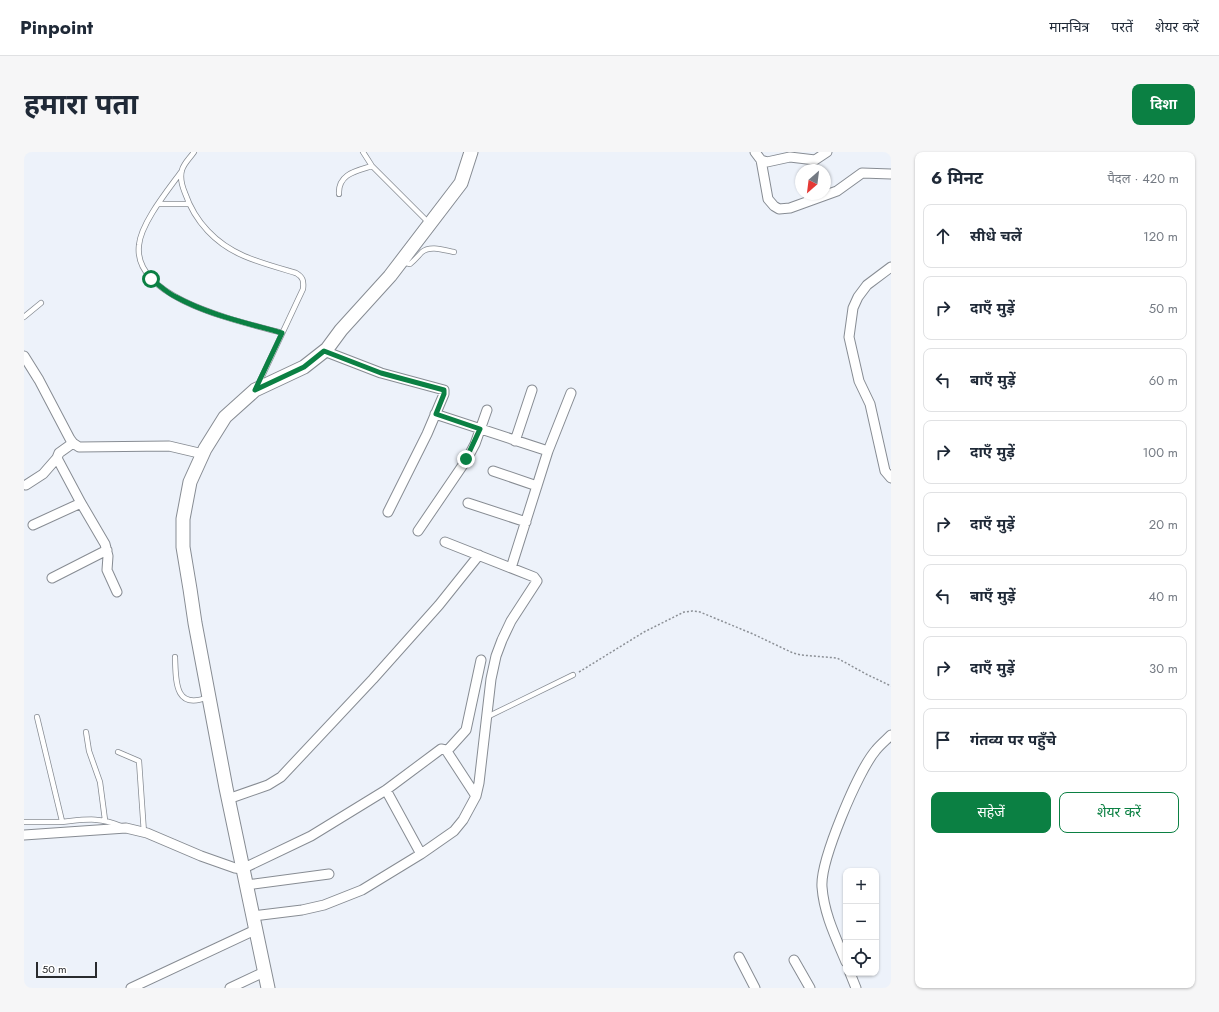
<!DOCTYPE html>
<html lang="hi">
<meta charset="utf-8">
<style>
:root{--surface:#fff;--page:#f6f6f7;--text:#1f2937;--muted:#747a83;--line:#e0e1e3;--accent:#0b8043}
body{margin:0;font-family:Jost,"Noto Sans Devanagari",sans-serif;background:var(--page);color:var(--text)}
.controls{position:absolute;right:12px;bottom:12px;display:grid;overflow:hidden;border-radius:8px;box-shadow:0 1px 3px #0004}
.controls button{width:36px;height:36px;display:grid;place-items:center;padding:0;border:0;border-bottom:1px solid var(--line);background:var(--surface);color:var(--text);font:20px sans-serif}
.compass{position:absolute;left:771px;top:12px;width:36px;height:36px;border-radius:50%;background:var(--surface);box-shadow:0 1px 3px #0004;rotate:208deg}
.scale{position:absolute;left:12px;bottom:10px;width:61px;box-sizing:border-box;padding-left:4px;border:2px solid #292b2e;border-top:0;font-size:11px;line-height:14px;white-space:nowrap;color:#292b2e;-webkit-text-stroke:3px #fff;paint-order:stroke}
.stop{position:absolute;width:12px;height:12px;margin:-9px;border:3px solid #0b8043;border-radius:50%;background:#fff}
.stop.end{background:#0b8043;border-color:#fff;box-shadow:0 1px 4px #0008}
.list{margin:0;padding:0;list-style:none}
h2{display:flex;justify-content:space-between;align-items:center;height:52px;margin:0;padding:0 16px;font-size:17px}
h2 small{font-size:13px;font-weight:400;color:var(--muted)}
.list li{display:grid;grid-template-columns:26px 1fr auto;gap:12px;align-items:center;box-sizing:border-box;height:64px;margin:0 8px 8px;padding:0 8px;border:1px solid var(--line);border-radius:8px}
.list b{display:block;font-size:15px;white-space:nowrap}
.list em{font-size:13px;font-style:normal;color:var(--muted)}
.actions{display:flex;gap:8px;padding:12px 16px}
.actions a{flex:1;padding:9px 0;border:1px solid var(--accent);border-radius:8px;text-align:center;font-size:14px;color:var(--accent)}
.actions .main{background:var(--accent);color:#fff}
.icon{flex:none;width:22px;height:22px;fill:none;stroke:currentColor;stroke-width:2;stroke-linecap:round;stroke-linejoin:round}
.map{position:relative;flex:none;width:867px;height:836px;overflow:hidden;border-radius:8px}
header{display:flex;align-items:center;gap:24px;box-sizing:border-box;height:56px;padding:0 20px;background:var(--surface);border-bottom:1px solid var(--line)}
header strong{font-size:19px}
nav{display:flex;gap:22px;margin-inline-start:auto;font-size:14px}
.intro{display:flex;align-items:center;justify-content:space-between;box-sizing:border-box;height:96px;padding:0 24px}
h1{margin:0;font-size:28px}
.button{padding:10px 18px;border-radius:8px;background:var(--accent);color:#fff;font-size:14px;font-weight:700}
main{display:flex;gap:24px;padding:0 24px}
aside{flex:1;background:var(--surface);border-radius:8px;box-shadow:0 1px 3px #0004}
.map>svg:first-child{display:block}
</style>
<header>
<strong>Pinpoint</strong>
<nav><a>मानचित्र</a><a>परतें</a><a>शेयर करें</a></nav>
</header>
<div class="intro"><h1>हमारा पता</h1><a class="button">दिशा</a></div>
<main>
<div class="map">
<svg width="867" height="836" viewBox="0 0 867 836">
<rect width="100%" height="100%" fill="#edf2fa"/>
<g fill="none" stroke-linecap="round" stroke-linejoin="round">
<g stroke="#878c93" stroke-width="6">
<path id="lane" d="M170,0c-4,6 -10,11 -12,18 -2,7 0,16 3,23 10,29 31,51 59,63 16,7 35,12 52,17 7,4 8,8 7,16l-45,96
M339,0l9,14 57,57
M157,20c-13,18 -40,51 -42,73 -7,55 105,77 143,88
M315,42c-1,-20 17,-23 33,-28
M135,52h30
M378,110l8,2c5,-4 8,-8 12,-12 8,-7 22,-2 32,0
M0,165l17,-14
M151,505c1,23 -1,54 33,40
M13,565l25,104
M463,565l86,-42
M62,580l3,19 11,31 5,38
M94,600l21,9 5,72
M0,670c12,0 23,0 35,0 24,-2 39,-6 62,4"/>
</g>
<g stroke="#878c93" stroke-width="11">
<path id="street" d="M731,0l6,8 6,2 23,-5 25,3 12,-8
M737,8l7,39 6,7 5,3 11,-1 47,-17 25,-18 29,1
M867,115l-24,18 -9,12 -5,11 -4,29 10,44 11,23 15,67 6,7
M300,199l57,22 63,17v4l-17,40 -39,78
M0,204l15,24 31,59 3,4 6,4 90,-1 34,8
M411,262l113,37
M491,289l17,-51
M49,291l-14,10 -2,5 24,45 24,41 3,12 -1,14 10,22
M469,319l44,15
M2,333l17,-11 14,-16
M444,351l58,19
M9,373l48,-22
M394,379l49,-72 8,-15 12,-34
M487,416l37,-117 23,-58
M28,426l55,-28
M423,599l19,-21 15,-70
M362,638l35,64
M204,647l40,-14 13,-8 92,-98 66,-74 40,-50
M0,683l102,-7 21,5 54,23 34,12 7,1 69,-33 75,-46 55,-41 5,1 30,46
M222,733l83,-11
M229,764l49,-6 22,-5 38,-15 59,-36 33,-23 9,-11 13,-24 3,-13 12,-104 5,-23 6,-16 9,-19 26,-40 -3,-4 -89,-35
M715,805l16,31
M770,808l16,28
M822,810c-10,-24 -22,-48 -24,-75 -2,-26 36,-116 54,-137 4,-5 10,-10 15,-15
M826,821l6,15
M107,836l124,-58
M206,836l34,-16"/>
</g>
<g stroke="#878c93" stroke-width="15">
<path id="secondary" d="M244,836l-42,-200 -31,-165 -5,-34 -7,-42v-28l7,-37 15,-33 20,-32 30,-27 49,-23 23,-18 14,-19 49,-54 71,-93 10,-31"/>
</g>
<path stroke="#8c9096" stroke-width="1.5" stroke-dasharray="2 2" stroke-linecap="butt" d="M555,520l65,-40 40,-20 8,-1 8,1 53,22 40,19 8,2 36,3 29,16 25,12"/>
<use href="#lane" stroke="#fff" stroke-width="4.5"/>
<use href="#street" stroke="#fff" stroke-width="9"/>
<use href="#secondary" stroke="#fff" stroke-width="13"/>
</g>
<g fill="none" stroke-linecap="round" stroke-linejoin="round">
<path stroke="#0b8043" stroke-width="5" d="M127,127c8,6 16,14 25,18 33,18 71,26 106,36l-27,57 49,-23 20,-16 57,22 63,17v4l-8,20 44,15 -14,30"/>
</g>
</svg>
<div class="controls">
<button>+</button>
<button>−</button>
<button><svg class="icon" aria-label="locate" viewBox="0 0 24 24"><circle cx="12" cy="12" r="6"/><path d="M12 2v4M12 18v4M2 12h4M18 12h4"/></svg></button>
</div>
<svg class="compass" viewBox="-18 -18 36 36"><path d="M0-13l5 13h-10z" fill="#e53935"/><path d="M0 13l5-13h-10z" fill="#747a83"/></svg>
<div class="scale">50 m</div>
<div class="stop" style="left:127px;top:127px"></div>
<div class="stop end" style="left:442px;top:307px"></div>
</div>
<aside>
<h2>6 मिनट<small>पैदल · 420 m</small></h2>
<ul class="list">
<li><svg class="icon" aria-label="ahead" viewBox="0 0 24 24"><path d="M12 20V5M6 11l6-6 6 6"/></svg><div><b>सीधे चलें</b></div><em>120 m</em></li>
<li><svg class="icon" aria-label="right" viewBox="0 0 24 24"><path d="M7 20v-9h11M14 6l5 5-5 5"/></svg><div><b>दाएँ मुड़ें</b></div><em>50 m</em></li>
<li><svg class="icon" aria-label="left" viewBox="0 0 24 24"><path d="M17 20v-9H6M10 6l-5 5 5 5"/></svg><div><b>बाएँ मुड़ें</b></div><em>60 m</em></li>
<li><svg class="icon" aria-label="right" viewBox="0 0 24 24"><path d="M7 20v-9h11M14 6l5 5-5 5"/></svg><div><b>दाएँ मुड़ें</b></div><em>100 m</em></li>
<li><svg class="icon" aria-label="right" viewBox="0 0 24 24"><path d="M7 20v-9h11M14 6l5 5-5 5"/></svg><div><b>दाएँ मुड़ें</b></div><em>20 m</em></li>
<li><svg class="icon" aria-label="left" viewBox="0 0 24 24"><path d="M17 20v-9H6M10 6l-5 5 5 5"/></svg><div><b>बाएँ मुड़ें</b></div><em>40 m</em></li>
<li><svg class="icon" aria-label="right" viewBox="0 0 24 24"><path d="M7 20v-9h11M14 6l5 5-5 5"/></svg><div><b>दाएँ मुड़ें</b></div><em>30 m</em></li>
<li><svg class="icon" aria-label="arrive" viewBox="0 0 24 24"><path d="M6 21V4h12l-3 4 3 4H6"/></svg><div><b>गंतव्य पर पहुँचे</b></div></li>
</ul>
<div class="actions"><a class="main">सहेजें</a><a>शेयर करें</a></div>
</aside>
</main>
